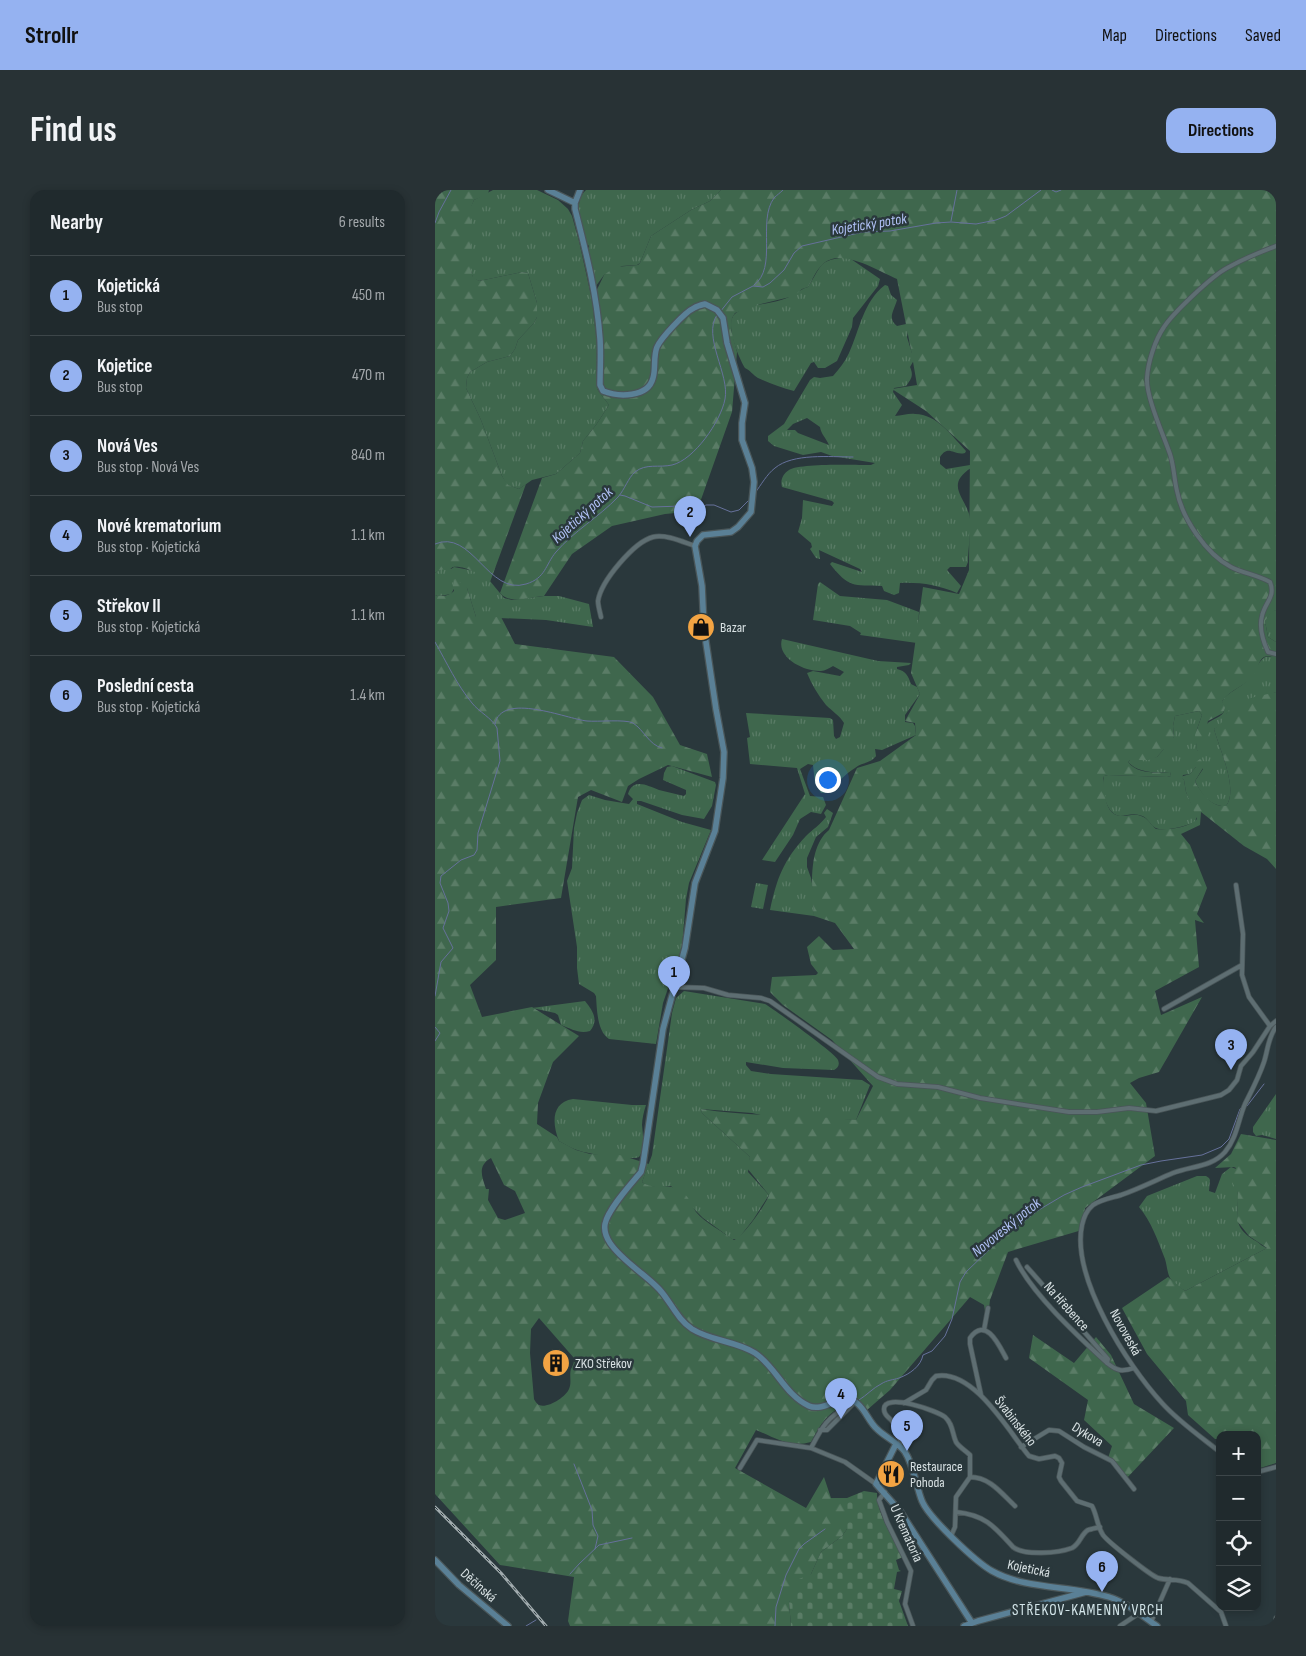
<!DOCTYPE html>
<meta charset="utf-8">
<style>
:root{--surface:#202a2d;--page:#283235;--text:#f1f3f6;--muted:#a2a7aa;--line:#3d4649;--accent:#95b2f1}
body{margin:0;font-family:"Sofia Sans Condensed",sans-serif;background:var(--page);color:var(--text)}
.controls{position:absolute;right:15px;bottom:15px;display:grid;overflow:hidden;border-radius:10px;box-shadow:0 2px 8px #0003}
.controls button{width:45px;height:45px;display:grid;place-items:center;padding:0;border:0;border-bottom:1px solid var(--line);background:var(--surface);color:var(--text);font:25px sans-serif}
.you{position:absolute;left:392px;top:589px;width:18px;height:18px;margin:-12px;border:4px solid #fff;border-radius:50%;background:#1a73e8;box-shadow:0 0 0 8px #1a73e833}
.badge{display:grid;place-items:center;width:32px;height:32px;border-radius:50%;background:var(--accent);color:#111;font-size:16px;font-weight:700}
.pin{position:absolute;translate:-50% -41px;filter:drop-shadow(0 1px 2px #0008)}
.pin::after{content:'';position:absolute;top:26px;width:18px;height:15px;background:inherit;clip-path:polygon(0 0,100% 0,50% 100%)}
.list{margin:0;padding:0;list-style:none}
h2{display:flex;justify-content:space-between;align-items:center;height:65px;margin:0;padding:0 20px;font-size:21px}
h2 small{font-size:16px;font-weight:400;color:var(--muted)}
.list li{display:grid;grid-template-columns:32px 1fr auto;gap:15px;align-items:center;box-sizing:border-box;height:80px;padding:0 20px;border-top:1px solid var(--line)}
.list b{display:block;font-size:19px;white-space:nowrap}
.list p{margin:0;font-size:16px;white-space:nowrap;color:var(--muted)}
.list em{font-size:16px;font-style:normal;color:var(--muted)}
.icon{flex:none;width:28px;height:28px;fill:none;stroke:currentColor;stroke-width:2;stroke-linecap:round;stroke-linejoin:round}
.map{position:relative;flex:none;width:841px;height:1436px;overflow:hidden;border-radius:15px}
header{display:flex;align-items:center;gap:30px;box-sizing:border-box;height:70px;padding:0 25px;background:var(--accent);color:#111}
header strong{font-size:24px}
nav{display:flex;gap:28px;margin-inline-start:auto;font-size:18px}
.intro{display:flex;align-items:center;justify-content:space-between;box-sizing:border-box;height:120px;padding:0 30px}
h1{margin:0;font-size:35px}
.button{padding:12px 22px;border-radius:15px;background:var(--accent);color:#111;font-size:18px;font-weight:700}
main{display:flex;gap:30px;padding:0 30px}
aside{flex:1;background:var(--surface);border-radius:15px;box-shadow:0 2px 8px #0003}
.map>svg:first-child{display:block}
</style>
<header>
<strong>Strollr</strong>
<nav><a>Map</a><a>Directions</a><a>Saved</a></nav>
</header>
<div class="intro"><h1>Find us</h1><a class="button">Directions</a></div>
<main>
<aside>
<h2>Nearby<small>6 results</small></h2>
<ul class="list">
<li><span class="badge">1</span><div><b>Kojetická</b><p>Bus stop</p></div><em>450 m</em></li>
<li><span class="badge">2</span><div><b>Kojetice</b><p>Bus stop</p></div><em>470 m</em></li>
<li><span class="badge">3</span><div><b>Nová Ves</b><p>Bus stop · Nová Ves</p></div><em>840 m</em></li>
<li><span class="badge">4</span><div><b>Nové krematorium</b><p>Bus stop · Kojetická</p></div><em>1.1 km</em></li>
<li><span class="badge">5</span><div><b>Střekov II</b><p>Bus stop · Kojetická</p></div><em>1.1 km</em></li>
<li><span class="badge">6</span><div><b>Poslední cesta</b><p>Bus stop · Kojetická</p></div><em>1.4 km</em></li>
</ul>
</aside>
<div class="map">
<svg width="841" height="1436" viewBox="0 0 841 1436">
<defs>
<pattern id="grass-tufts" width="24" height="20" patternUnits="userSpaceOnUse" patternTransform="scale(1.25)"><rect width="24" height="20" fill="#3f674d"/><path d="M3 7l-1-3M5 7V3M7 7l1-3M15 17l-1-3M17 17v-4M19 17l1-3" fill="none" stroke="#5a7c66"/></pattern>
<pattern id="forest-firs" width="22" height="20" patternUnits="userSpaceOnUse" patternTransform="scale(1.25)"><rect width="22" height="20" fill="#3f674d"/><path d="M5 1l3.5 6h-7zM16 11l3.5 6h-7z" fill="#5a7c66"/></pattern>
<pattern id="cemetery-stones" width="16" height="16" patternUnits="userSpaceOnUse" patternTransform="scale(1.25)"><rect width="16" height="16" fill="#3f674d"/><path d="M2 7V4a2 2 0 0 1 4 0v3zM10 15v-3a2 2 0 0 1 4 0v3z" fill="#5a7c66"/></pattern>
</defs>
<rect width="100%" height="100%" fill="#2a383c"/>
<path fill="url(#grass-tufts)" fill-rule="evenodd" d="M58,0h44l21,10 10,9 4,7 7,25 13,59 4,36 1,53 12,16 -13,20 -13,16 -3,12 -24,21 -24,6 -13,9 -12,-4 -5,-9 -21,-56 -15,-32 1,-10 3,-6 17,-10 23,-6 5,-7 3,-9 16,-17 3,-6v-14l-9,-30 -6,-1 -43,9 -6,-3 -2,-7v-65l3,-6z
M151,0h135l-11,11 -19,9 -40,26 -11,27 -3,2 -15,1 -18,9 -8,11 -8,-32 1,-8 -3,-4c-4,-17 -14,-39 0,-52z
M413,67l32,22 -2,7 -25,32 -1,9 -15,34 -12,7h-7l-4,-6 -3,1 -17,28c-12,-3 -25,-8 -36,-13 -5,-3 -8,-8 -13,-10 -6,-10 -22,-46 -9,-55 11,-8 32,-9 45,-13 11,-3 17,-10 27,-13 15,-23 10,-27 40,-30z
M450,95l3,1 3,9 6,5c-3,11 -10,18 0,26l9,-2 3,2 -2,11 7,23 -4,7c4,9 1,12 -4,19l-12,2 -1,4 9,13 -7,11c7,0 14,-3 20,-2 22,0 37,22 51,37l-1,2c-12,3 -16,-9 -25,4v7l6,5 24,-4 1,3c-28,18 -3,31 -1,51 1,13 -2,30 -2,43l-2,5h-16l-3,3 14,16 -4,7c-18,-8 -38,-11 -57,-10l-1,10 -5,2 -10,-4 -2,-5c-29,-1 -33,2 -52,-22l2,-2 30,10 -2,-3 -41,-19 1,9 -4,-1 -6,-9 2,-2 -1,-4 -13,-11 4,-14 1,-18 29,6 2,-3 -2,-2 -50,-14c-2,-7 1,-13 7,-17 11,-7 67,-5 82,-5l4,-2 -43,-7 -11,-4 -18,3 -29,-9 -6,-5v-5l16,-12 26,-44 4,-3 6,1 13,-2c6,-7 12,-14 16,-23 11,-24 14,-51 36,-68zM372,228l13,9c1,7 6,11 9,18l-31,-12 -3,-3h-8l6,-6z
M19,377l21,4 10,4 19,23 8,2 32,-4h15l30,8 4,23 -47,-7 -70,-3 -9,-29 -12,-1 -4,7 -11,2 -5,-1v-22l7,-5 9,1z
M385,392l20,14 47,4 32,12 -2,31 -57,-8 1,-2 -11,-7 -37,-6 5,-36z
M841,420v32l-8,-5 -3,-16 6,-9z
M347,449l96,22 33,2 -2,2 -12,2v2c9,2 11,7 14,15l6,3 3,7 -15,21v7l8,1 2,3 1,9 -34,15 -7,-1 1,7c-6,8 -14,6 -21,12 -10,6 -20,17 -27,25h-7l-6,-10 -2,-18 -5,-1 -8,5 10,27 13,1 3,8 -5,9 -10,-2 -11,7 -7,16 -18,27 -13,-2 43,-66 -8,-26 -47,-4 -3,-26 3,-1 -4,-24 84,5 3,2 1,16 2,3 4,-2 4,-14c-4,-7 -12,-12 -18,-18 -8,-10 -14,-20 -19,-32l6,-2 27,5 4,-4 -11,-6c-4,2 -8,5 -12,5 -16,1 -45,-13 -39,-32z
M830,467h11v35l-49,21 -4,11 -9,5c5,19 25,61 12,77 -15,1 -25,-12 -31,-25l8,-12 -7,-7v5l-6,7 -7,1 -1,3 2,2 2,12 11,24 -2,6c-8,4 -34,11 -41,5 -5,-4 -7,-11 -15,-12 -6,-2 -13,1 -19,1 -15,-2 -19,-28 -16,-40l4,-1 59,2 4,-1 -1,-4c-15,1 -32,1 -42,-10l2,-2 27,-3 17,-20 -1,-11 2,-10 24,-5 3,4 -5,14 -1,9 1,12 10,6v-32c4,-5 17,-7 17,-14 1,-3 -2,-6 -2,-9 6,-9 18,-13 26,-21 7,-7 9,-18 17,-23z
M237,576l43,16 1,3 -4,21 -8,13 -22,-4 -41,-14h-4v3l45,18 29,8 -22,53 -3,16 -4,48 -19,56 -7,41 -47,-5c-12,-8 -12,-29 -13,-43l-2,-3 -15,-9 -2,-16v-21l-10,-66 5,-13 2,-40 3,-15 5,-13 7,-5 16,5 24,4 4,-5 -5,-5c5,-17 20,-8 31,-4 8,2 17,4 25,6l2,-2v-4l-23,-10 1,-7 3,-6z
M392,619l6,4 -5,14 -12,10 -9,21v9l4,11 2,11 1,27 -44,-6c7,-32 13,-49 36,-74 7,-7 14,-11 20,-19l-2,-4z
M321,693l12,2 -5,24 -12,-2z
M249,801l81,13c10,6 70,49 73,56 2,5 0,8 -4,10l-51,-2 -37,-6v3l5,6 20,3 91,6 8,5 -14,35 -86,-3 -18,-4 -51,-4 1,4 48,44 -2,15 21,23 -16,25 -15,19h-6l-29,-21 -32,-32c-11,1 -20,3 -29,-4l10,-27 20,-142 4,-15z
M150,811c8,10 14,19 5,30 -11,3 -18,-2 -29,-6l-3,-10 -3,-2 -23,-5z
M841,904v45l-14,-4 -6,1 -3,-4v-5z
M138,909l59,6h14c-2,6 -4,14 -4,20 1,10 3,24 -3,32 -7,4 -52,-3 -62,-7 -6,-2 -12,-6 -18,-9 -7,-17 -8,-39 14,-42z
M796,977l5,2c0,9 2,18 2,27 0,22 -5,31 16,44 6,3 7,6 13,8l-82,43c-5,-4 -11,-7 -15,-13 -3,-6 -3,-13 -5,-19 -7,-18 -14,-38 -26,-52l8,-11 50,-20h9l3,2 1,2 -1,11 6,2 7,-19z"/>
<path fill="url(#forest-firs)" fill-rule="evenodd" d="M0,0h54l-1,4 -14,6 -3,7v64l2,6 6,4 43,-9 6,1 9,30v14l-3,6 -16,17 -3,9 -5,7 -23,6 -17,10 -3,6 -1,10 15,32 21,56 6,9 11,4 7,-5 -36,98c-6,-7 -27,-17 -37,-15 -1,0 -2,2 -3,2 -7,1 -9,-1 -15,4z
M286,0h555v420l-5,3 -6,8 3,16 8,5v15c-4,0 -9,-1 -12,0 -6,3 -6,13 -10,18 -9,11 -24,15 -32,26l3,7 -2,5 -15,8 -1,3v32h-4l-6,-6 -2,-15 7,-20 -3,-4 -24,5 -2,10 1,11 -4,8 -7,5 -6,7 -8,3h-19l-2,2c9,12 28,11 42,10l1,4 -4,1 -59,-2 -4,1 -1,3c2,13 1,36 18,37 7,0 14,-3 20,0 7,2 10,9 15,13 12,1 33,-1 41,-10l-11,-27 -2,-12 -4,-3 10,-3 6,-7v-5l4,-3 6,4 -11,18 1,3c8,11 15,23 30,22 13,-16 -7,-58 -12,-77 14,-9 8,-13 17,-21 11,-10 31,-12 45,-16v177l-9,-10 -23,-13 -43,-34 -1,13 -19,9 9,11 17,43 -10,26 7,9 -9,-3 4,47 -44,24 6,24 41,-18 -43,75 -20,6 -9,5 16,20 9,53 -70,52 -3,22 -74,22 -18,48 -3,24 -3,-19 -14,-8 -80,93 -23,20 -5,-6 -8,-5c-26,15 -29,17 -43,43 -22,6 -35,-4 -55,-12l-21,38 71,40 18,-31 7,21h16v31l-5,7 -21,16 -10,22 -22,28 2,24h-221l-2,-5 6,-44 -74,-12 -65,-71v-899c7,2 14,1 19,-4l-1,-14 14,11 9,29h25l14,27 99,13 39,40 27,48 27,9 5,23 -44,-12 -29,14 -11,7 -6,16 -31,-12 -13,7 -17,101 -65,9v53l-26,25 12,32 50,-10 47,29 -26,26 -15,41 -1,21 20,13 2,4 17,9 14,4 30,1 29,9 -7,18c12,9 25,0 37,8 10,5 11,13 17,22 9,11 26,19 38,28 10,-4 32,-36 35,-45l-22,-27 3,-11 -48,-44 -1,-4c51,8 103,6 155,11l17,-34 -41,-46 -49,-35 -13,-13 2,-15 44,-2 2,-2 -7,-9 -4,-17 12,-11 14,14 21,-1 -19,-26 -21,-7c-2,-26 -7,-68 15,-86l28,-62 23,-7 36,-26 -1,-12 -10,-2 15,-27 -9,-21 12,-86 36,7 10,-24 1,-119 -44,-40 -34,-22 25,-4 -6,-35 -14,-71c-19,-8 -56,-32 -74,-15 -7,6 -10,15 -15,23l-6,2 -8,7 -33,8 -26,9 -3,5 -1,12 6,22 -5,60 -35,99 -32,3 -53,12 -40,28 -28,42c-14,1 -34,9 -44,-3l42,-115 14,-4 24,-21 3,-12 13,-16 13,-20 -12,-16 -1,-53 -4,-36 12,-25 7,-5 4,-3 23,-2 2,-2 11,-27 40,-26 19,-9zM56,968l13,27 11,6 10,22 -20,7 -7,-2 -10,-18 1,-11h-3c-4,-13 -9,-23 5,-31zM104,1128l35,40c0,6 -1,7 -3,11 -2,6 1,14 -2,20 -3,8 -22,20 -30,16 -1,0 -5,-5 -5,-6l-4,-46 1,-24z
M806,944l35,6v323l-19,6v-34h-37v4h-5l-27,-24 -2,-14 -39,-47 -25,-46 46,-31 17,14 82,-43 -18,-12 -12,-15 1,-28 -7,-13 5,-12 -2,-1 -19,1 16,-14z
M598,1145l41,28 22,-26 15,18 23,49 40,24 -48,51 -18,-21 4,-12 -28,-26 4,-20 -59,-42z"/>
<path fill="url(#cemetery-stones)" d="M429,1301l13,2c-1,20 17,46 26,64l-7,3 3,10 2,1 -4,1 -3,17 8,2 -3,10 9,25h-117l-2,-24 10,-23 12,-5 10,-22 21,-16 5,-7v-31z"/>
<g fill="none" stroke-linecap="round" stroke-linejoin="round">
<path stroke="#66719b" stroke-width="1" d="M617,0l4,2 5,-2
M516,31l6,-31
M0,33l4,-11 12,-22
M319,95c24,-17 3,-64 20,-87 3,-3 6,-5 9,-8
M285,122l12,-15 21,-11 10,1 7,-4 14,-13 10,-17 8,-7 61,-14 27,-1 46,-8 15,-1 25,2 20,-4 10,-4 35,-26
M320,303c6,-8 12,-19 20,-25 18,-15 55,-11 78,-11
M185,305l5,1 27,11 30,-1 16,3 8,-4h8l17,7 8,-2 10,-10
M0,354c37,-16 53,52 91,40 20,-6 19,-19 30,-32 18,-21 43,-35 62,-55 7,-8 10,-19 17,-25 11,-9 24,-4 37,-7 22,-5 49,-44 53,-66 5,-24 -23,-63 -8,-84
M0,452c12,21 22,43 37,61 7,9 20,15 25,25l3,33 -22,72 -1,17 -3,5 -13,5 -20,16 -1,7 8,20 1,8 -6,17 10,20 -12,14 -6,34
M60,534c6,-33 72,-5 92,-3 11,1 38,-2 46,2 11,7 16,22 29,25
M0,837l5,6 -5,8
M812,916l17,-22
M424,1210c8,-5 14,-12 22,-16 6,-4 12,-4 18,-6 11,-4 22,-12 24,-23l9,-4 13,-15 7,-17 8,-37 6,-10 30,-29 41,-32 27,-16 18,-8 59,-22 20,-4 41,-6 19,-8 8,-8 11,-30 3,-2
M139,1274l18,46 1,15 5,11 -3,13
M135,1384l9,-10 20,-19 33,-7
M91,1436l10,-6
M340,1436l1,-19 10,-32 13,-26 5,-5 21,-15"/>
<g stroke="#4a5659" stroke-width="5.5">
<path id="street" d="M841,56c-16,6 -33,13 -49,22 -15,8 -54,45 -63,59 -9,13 -16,35 -17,51 -1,19 16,56 23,76 4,12 4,25 7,37 5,27 29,63 54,76 12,6 26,8 39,15 6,15 -5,20 -8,34 -3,11 1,25 6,36l8,2
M166,427c-1,-5 -3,-11 -3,-16 3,-20 36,-59 55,-64 13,-3 30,5 42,9
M801,695l7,49 -1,41 7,22 21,29
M240,797l29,1 24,7 33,3 9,3 108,76 19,7 41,3 42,11 89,14h28l32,-4 27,3 53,-13 12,-3 8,-5 8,-10 4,-14 12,-14 17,-26 6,-5
M729,819l78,-44
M581,1070c16,34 63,77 91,103
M592,1077l81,92 -1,4c10,8 15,9 27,5
M549,1140l4,-22
M546,1205l-11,-51v-6c16,-22 29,7 36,20
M469,1213l22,-13 6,-10 4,-4c38,-7 73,56 93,80l10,3 16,-3 4,2 3,5 -3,14 2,4 16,20 15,5c5,9 5,20 11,29 5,7 47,40 55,43 10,3 20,0 30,5l33,29 5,14
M385,1240h7l29,-29
M465,1256c1,-7 -3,-18 -8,-25 -3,-4 -8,-5 -8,-12 0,-17 54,2 61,8 8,7 7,16 11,25 3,5 9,8 14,13v22
M586,1257l28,-17 10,1 25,16 28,14 22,28
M376,1258c11,-21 16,-31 38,-42
M785,1262c-19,-15 -42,-31 -58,-49 -35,-38 -91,-126 -80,-178 2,-8 4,-14 11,-20 9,-6 18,-7 28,-10 18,-6 35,-15 52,-22 18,-7 39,-6 52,-21 12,-14 13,-32 20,-48 7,-14 14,-27 19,-42 4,-12 4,-25 12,-35
M305,1278l17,-28 54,8 34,14 31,22
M822,1282l19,-5
M535,1287c20,0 32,17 45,29
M450,1302l-6,8 8,22 24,49 -6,33 8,22
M521,1322c29,3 38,14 57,35 11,9 46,6 59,1 8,-4 9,-14 16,-18 3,-1 8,-2 12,-3
M516,1346l4,-9 1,-30 14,-20
M716,1432l19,-43
M685,1436l18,-12
M840,1436l1,-8"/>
</g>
<g stroke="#4a5659" stroke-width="8">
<path id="secondary" d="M113,0l27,13
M145,0l-5,13v6c11,43 22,86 25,130 1,15 0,31 0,46l3,6c15,6 45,7 50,-13 3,-10 0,-21 4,-31 4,-9 28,-35 37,-39 3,-2 7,-3 11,-4l12,6 6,8 4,25 18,60 -3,20v17l10,28 2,14 -3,30 -13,15 -7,5 -28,3 -6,6 -2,5 7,40 2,43 12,80 8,43 -1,26 -8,53 -20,52 -10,65 -22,81 -20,135 -2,8c-10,12 -33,37 -36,52 -1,6 1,13 5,19 12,18 34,30 49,46 12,13 18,30 33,40 19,12 44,12 63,24 21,14 30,42 54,53 16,7 35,-16 49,-2 8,7 11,18 19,25 9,9 21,13 28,23 9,14 11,34 17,49 7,17 54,61 70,70 34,19 79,14 117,26 17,5 33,19 48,29
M461,1254l-20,40 24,27 72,112
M0,1370l24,25 49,41
M529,1436l14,-5 108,-29"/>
</g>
<use href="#street" stroke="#5e6e72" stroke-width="4"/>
<use href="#secondary" stroke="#5a8096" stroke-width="5.5"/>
<g stroke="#a2acaf" stroke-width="3">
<path id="rail" d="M0,1317l66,66 45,53"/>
</g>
<use href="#rail" stroke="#2a383c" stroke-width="1" stroke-dasharray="4" stroke-linecap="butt"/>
</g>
<defs>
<g id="shop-disc" transform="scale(1.4375)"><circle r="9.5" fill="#f3a443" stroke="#2a383c"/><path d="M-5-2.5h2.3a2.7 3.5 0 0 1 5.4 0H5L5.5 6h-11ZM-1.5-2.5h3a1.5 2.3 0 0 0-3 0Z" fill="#111"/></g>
<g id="building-disc" transform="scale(1.4375)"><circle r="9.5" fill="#f3a443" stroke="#2a383c"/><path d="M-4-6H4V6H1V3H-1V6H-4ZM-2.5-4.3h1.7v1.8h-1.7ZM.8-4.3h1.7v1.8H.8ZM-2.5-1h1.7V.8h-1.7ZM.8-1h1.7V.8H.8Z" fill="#111"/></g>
<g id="restaurant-disc" transform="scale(1.4375)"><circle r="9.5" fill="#f3a443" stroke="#2a383c"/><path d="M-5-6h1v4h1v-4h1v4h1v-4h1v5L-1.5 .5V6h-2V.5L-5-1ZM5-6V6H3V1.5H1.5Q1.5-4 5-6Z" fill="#111"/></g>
</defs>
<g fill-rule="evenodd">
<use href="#shop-disc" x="266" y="437"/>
<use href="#building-disc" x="121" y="1173"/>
<use href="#restaurant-disc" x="456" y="1284"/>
</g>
<g text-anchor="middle" stroke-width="5" stroke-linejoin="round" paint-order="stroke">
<g font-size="14" fill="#d9e2e4" stroke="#2a383c" text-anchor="start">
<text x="285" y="442">Bazar</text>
<text x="140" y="1178">ZKO Střekov</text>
<text x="475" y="1281">Restaurace<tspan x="475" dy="16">Pohoda</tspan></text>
</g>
<g font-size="14" fill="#d9e2e4" stroke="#2a383c">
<text transform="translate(632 1116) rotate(48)" y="5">Na Hřebence</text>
<text transform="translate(691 1142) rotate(61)" y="5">Novoveská</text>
<text transform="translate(581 1231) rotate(52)" y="5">Švabinského</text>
<text transform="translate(653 1244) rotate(31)" y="5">Dykova</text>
<text transform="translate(472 1343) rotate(66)" y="5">U Krematoria</text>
<text transform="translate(594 1378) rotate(12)" y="5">Kojetická</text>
<text transform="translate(44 1395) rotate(42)" y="5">Děčínská</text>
</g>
<g font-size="15" font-style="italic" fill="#b2c2f7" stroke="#2a383c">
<text transform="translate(434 34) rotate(-9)" y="5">Kojetický potok</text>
<text transform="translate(147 325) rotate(-42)" y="5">Kojetický potok</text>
<text transform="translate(571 1037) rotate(-39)" y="5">Novoveský potok</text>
</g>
<g font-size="15" letter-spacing="1" fill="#d3e5e9" stroke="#2a383c">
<text x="653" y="1425">STŘEKOV-KAMENNÝ VRCH</text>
</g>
</g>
</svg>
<div class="controls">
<button>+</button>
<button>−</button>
<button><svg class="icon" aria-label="locate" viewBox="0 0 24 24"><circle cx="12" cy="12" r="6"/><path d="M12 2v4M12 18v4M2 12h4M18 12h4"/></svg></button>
<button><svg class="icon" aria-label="layers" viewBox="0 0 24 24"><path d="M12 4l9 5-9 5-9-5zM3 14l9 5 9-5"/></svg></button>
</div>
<div class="you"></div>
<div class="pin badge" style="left:239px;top:807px">1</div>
<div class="pin badge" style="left:255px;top:347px">2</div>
<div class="pin badge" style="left:796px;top:880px">3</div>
<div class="pin badge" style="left:406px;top:1229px">4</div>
<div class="pin badge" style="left:472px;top:1261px">5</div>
<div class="pin badge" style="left:667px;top:1402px">6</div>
</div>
</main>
